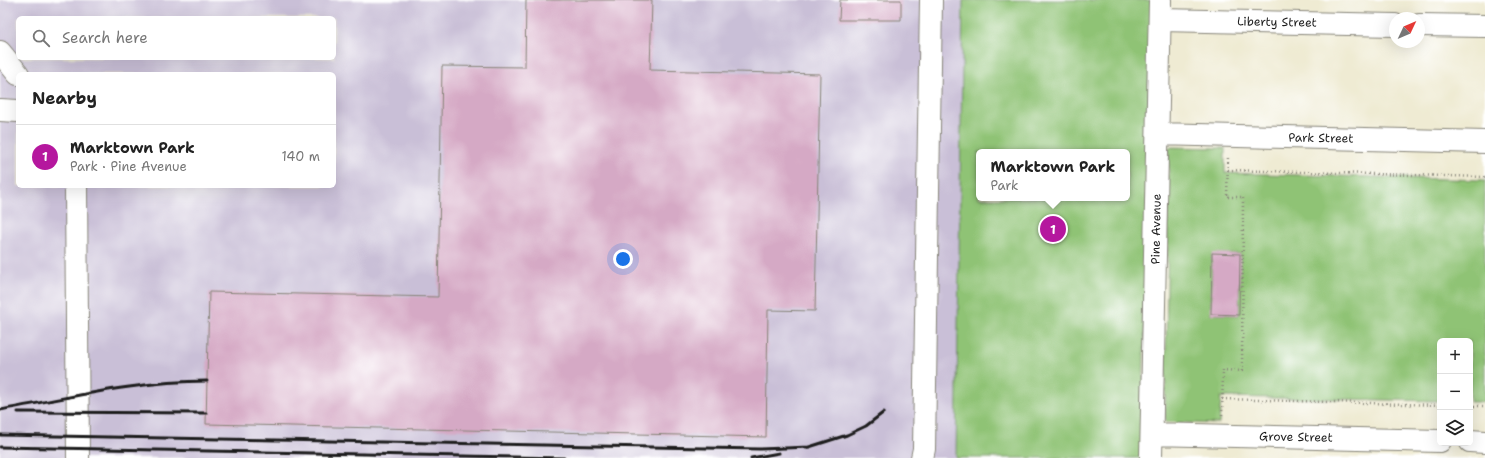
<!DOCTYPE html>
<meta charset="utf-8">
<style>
:root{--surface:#fff;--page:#f2f2f2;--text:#222;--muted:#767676;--line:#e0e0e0;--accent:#b5179e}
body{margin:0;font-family:"Shantell Sans",sans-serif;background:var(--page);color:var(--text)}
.controls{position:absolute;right:12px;bottom:12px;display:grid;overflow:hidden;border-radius:6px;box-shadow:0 4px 16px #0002}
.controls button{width:36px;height:36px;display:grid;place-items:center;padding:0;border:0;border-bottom:1px solid var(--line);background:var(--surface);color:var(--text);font:20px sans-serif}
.compass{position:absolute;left:1389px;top:12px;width:36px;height:36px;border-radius:50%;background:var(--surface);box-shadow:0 4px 16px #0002;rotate:46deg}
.you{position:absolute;left:623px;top:259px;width:14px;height:14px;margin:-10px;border:3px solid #fff;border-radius:50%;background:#1a73e8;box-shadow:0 0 0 6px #1a73e833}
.badge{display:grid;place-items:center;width:26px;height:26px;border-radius:50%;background:var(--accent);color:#fff;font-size:13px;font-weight:700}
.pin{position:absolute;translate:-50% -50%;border:2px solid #fff;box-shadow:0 1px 4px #0006}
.popup{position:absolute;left:976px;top:149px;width:154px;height:52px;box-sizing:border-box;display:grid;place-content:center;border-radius:6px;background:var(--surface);filter:drop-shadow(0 1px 3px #0005);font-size:13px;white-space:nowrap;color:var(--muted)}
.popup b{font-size:15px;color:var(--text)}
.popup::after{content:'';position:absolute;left:50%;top:100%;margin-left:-8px;border:8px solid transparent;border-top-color:var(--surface)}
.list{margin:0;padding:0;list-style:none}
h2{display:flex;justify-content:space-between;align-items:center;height:52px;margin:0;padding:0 16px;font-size:17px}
h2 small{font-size:13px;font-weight:400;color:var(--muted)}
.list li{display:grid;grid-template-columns:26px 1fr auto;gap:12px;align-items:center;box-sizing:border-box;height:64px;padding:0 16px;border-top:1px solid var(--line)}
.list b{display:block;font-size:15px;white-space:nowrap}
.list p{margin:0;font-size:13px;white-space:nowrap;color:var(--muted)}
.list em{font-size:13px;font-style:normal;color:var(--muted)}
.icon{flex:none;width:22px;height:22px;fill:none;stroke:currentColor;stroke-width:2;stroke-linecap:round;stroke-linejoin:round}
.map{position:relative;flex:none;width:1485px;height:458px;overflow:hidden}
.search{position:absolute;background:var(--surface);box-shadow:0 4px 16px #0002;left:16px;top:16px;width:320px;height:44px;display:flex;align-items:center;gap:10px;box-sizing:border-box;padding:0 14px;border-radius:6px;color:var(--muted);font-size:15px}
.panel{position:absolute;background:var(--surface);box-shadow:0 4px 16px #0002;left:16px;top:72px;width:320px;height:116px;border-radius:6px}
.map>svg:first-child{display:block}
</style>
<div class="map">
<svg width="1485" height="458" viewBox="0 0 1485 458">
<rect width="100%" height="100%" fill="#fff"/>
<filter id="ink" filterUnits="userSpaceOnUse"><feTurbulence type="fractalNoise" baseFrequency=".025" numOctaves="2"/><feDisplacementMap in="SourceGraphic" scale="8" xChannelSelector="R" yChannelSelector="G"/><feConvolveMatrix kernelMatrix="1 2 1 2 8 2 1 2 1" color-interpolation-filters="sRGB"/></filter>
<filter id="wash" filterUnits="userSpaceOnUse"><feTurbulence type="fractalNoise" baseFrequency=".012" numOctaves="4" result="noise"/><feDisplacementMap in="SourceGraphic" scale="16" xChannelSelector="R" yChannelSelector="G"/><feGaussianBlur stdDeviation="0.9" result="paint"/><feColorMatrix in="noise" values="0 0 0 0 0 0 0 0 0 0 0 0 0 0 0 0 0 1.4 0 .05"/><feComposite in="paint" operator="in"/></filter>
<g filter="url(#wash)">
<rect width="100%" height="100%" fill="#efebd3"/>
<path fill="#c9bfd7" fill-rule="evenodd" d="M0,0h963l-7,458h-956zM18,18h316v40h-316zM18,74h316v112h-316z"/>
<path fill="#8fc374" stroke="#567048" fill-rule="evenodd" d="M963,0h188l-9,458h-186zM979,152h148v46h-148z
M1169,147l56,1v25l260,7v222h-15v-61h-30v60l-219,-4 -2,27 -54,-2zM1212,254h28l-1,61 -28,-1z"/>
<g id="blocks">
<path fill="#d5a9c5" d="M526,0h126l-2,70 170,4 -5,237 -47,-1 -2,127 -560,-13 3,-132 229,5 4,-231 83,1z
M840,0h61v20h-62z
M1212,253l28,1 -1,61 -28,-1z"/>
</g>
</g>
<g filter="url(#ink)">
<use href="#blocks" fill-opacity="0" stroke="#868478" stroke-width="1"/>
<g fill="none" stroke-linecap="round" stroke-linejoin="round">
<g stroke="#868478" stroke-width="24">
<path id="minor" d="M1160,20l235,5
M1419,25l66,1
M0,52l18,22
M0,110l18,1
M1158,134l327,8
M76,186l2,272
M1152,434l288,7
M1470,441l15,1
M922,458l2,-9 7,-449
M1151,458l9,-458"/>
</g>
<path stroke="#868478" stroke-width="2.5" stroke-dasharray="1 3" stroke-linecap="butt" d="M1228,170l257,7
M1222,399l218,6
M1470,406h15
M1222,415l1,-45 19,1 1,-174h-16l1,-41"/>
<use href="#minor" stroke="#fff" stroke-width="22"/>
<path stroke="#1c1c1c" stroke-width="3" d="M0,410c68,-12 137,-29 207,-29
M18,412l188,1
M0,435l760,14 50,-2
M0,447l564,11
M806,448l41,-13 19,-9 18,-14
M751,458l28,-5"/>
</g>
</g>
<g text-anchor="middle" stroke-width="3" stroke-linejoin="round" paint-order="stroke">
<g font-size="12" fill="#1c1c1c" stroke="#fff">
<text transform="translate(1277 22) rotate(1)" y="4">Liberty Street</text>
<text transform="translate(1321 138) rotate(1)" y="4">Park Street</text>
<text transform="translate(1156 229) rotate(-89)" y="4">Pine Avenue</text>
<text transform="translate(1296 437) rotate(1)" y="4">Grove Street</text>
</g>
</g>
</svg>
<div class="controls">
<button>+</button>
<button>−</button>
<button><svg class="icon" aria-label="layers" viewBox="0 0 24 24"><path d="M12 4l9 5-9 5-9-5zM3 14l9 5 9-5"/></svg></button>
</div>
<svg class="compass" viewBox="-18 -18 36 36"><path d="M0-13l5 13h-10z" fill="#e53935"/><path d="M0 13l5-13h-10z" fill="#767676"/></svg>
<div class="you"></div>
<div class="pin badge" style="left:1053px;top:229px">1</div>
<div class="popup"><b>Marktown Park</b>Park</div>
<div class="search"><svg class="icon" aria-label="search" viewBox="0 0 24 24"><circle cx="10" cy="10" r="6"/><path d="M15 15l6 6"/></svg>Search here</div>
<section class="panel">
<h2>Nearby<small></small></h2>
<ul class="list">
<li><span class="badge">1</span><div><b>Marktown Park</b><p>Park · Pine Avenue</p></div><em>140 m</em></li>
</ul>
</section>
</div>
